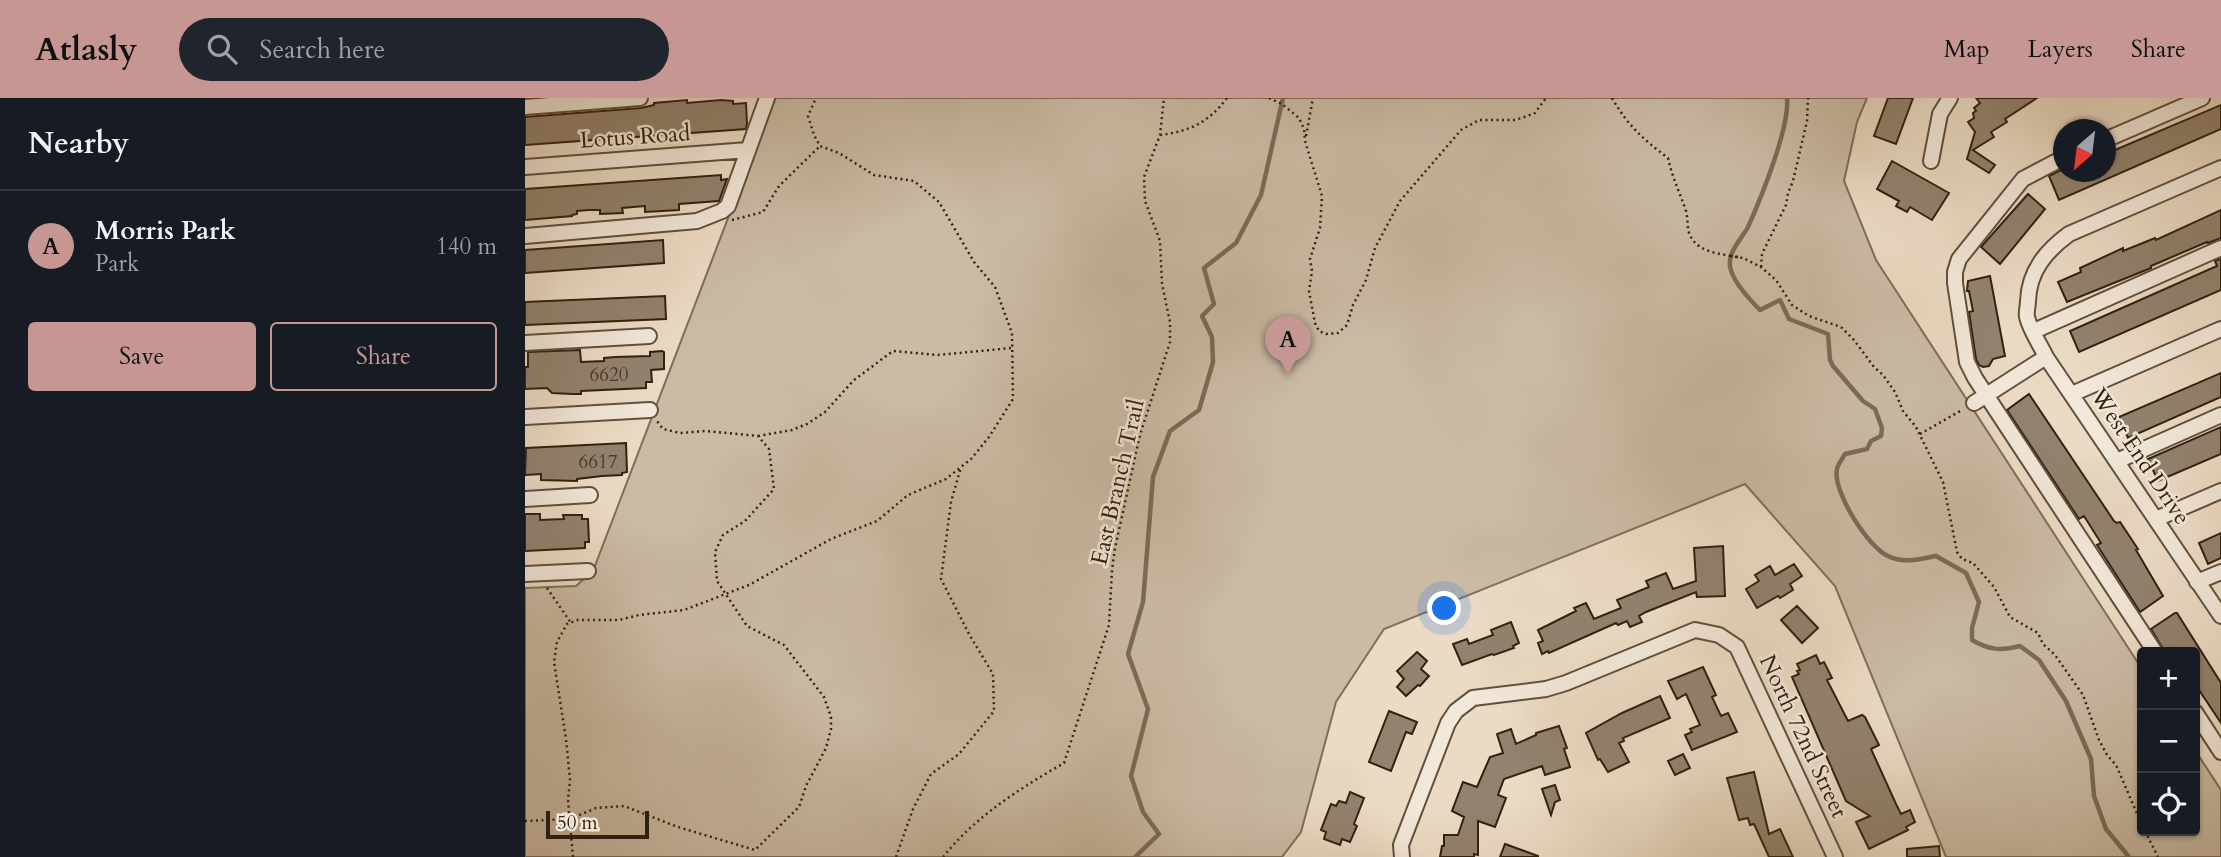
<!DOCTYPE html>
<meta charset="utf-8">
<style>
:root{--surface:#171b24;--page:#20242c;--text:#f1f3f6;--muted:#9ea1a6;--line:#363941;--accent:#c59692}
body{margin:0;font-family:Cardo,serif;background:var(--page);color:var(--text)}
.controls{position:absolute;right:21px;bottom:21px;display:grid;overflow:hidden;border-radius:7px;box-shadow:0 2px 5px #0004}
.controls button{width:63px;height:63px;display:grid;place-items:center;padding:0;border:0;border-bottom:2px solid var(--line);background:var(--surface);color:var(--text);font:35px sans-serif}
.compass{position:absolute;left:1528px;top:21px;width:63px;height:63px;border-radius:50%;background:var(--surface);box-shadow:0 2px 5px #0004;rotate:208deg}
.scale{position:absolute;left:21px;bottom:18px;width:103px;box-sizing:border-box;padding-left:7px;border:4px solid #312110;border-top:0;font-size:19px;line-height:24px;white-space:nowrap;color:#312110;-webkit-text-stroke:5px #f2e8d9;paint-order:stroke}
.you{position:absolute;left:920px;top:511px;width:24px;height:24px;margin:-18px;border:5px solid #fff;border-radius:50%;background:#1a73e8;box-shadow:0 0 0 10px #1a73e833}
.badge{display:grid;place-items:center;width:46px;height:46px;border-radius:50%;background:var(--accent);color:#111;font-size:23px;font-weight:700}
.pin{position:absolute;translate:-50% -58px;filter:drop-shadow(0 2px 4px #0008)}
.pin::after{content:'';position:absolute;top:37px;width:24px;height:21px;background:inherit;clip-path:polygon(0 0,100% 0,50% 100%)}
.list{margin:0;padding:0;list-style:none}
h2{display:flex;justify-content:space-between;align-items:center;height:91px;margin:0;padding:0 28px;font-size:30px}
h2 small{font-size:23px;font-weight:400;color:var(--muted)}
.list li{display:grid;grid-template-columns:46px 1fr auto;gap:21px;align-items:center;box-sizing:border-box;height:112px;padding:0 28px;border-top:2px solid var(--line)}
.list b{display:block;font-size:26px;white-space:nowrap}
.list p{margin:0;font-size:23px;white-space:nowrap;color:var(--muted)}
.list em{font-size:23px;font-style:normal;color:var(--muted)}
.actions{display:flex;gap:14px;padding:21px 28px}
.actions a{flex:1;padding:16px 0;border:2px solid var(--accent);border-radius:7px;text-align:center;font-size:24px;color:var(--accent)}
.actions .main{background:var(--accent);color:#111}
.icon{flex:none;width:38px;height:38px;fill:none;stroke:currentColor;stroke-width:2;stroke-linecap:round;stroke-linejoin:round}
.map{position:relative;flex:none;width:1696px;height:759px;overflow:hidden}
header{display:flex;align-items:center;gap:42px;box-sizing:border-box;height:98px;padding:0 35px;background:var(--accent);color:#111}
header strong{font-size:33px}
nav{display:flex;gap:38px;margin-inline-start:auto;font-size:24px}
.search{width:490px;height:63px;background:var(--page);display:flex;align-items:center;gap:18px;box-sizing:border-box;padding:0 24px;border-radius:38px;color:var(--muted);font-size:26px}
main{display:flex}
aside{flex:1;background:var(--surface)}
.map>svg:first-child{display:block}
</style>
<header>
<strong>Atlasly</strong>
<div class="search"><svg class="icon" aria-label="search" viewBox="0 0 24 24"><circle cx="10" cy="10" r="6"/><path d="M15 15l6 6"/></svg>Search here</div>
<nav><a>Map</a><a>Layers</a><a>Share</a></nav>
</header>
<main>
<aside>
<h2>Nearby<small></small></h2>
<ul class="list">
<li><span class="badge">A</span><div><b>Morris Park</b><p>Park</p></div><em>140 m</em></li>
</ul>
<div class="actions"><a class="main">Save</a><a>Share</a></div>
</aside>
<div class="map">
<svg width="1696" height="759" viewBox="0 0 1696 759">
<rect width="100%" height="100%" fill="#ebdbc4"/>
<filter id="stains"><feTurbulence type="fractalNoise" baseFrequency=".00286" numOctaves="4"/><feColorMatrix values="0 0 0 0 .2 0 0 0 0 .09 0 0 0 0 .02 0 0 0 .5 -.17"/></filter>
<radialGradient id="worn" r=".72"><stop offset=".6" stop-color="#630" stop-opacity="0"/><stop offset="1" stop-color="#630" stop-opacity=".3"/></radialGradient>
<path fill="#cbbba5" stroke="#7e6e5a" stroke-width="2" d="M249,0h1093l-10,24 -13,59 32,79 266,409v162h53v-81l26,40v67h-275l-111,-271 -90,-102 -361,145 -48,73 -35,130 -19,25h-757v-269l51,-2 17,-15z"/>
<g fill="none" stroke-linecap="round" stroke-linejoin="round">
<path stroke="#7b6b57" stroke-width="4.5" d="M1262,0c3,29 -26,100 -39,129 -6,11 -20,25 -18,39 2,15 20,34 30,44l20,-10 9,19 39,15 2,26 3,6 30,35 12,8 7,19 -1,8 -10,5 -4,8 -22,5c-2,4 -7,10 -8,15 -5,22 31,78 51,87 16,8 32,3 48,0l30,17 13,29 -7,26v12c17,10 28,11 48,6l19,14 27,41 25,58 3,37 12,33 23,28
M610,759l24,-23 -16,-22 -12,-36 17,-67 -20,-55 15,-52 10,-125 17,-46 29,-21 14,-48 -1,-25 -10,-21 12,-12 -10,-36 32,-25 25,-48 22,-97"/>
</g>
<path fill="#92826e" stroke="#312110" stroke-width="2" d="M1363,0h25l-17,46 -22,-8z
M1451,0h61l-32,21 2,3 -16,10 3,5 -21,13 22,15 -6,8 -22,-14 8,-27 -7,-10 6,-4 -1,-5 3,-2 -2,-3 6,-5z
M162,2v3l34,-3 12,1v3l13,-1 1,20 -1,6 -221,16v-28l116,-9 13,-3v-2z
M1696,7v24l-162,71 -10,-24 14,-7v3h42v-23l8,-2 2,3z
M1367,63l57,32 -17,27 -22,-13 -3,5 -11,-6 3,-5 -22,-12z
M196,77v5l6,-1 -8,22 -40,3v6l-34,2v-6l-23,2 1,5 -23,1v-4h-12l-11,1v3l-5,1v1l-47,4v-31z
M1503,96l17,15 -45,55 -19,-17z
M1696,112v28l-13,5 -1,-1 -56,24v2l-84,34 -9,-20 23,-10 -1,-4 43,-20v3l32,-13 1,2z
M138,142l1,23 -139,10v-23z
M1696,161v31l-142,62 -9,-21 147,-65 -2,-5z
M1465,178l15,80 -12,3 -4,7 -6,1 -4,-2 -3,-6 -7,-47 4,-1 -4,-20h-2l1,-10z
M140,198l1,23 -141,6v-23z
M55,252l1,12 23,-1v-3l11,-1 35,-1v-4l12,-1 2,1v17l-13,1 1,12h-6v6l-65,3v3h-9l-20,-1 -5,-5 -22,1v-22h3v-15z
M1696,275v24l-93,41 -9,-21z
M1504,296l85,127 3,2 3,-1 18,27 -2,1 27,46 -23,16 -43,-67 4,-2 -17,-27 -5,3 -72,-109z
M1696,329v27l-63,27 -10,-22z
M101,345l1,29 -5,1v2l-20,1 -25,3v2l-36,-1v-6l-16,1 1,-27z
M0,416h15v6l24,-1 -1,-4h19v4h6l1,23h-4v6l-60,3z
M1696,435v25l-13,6 -9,-21z
M1198,448l2,50 -28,1 -1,-5 -50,20 -7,4 3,6 -12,5 -3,-6 -9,4 -2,-2 -67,30 -1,-2 -6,3 -4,-11 5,-2 -5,-11 38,-19 -2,-3 12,-5 8,16 27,-11 -4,-8 32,-13 -3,-6 20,-8 7,16 6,-2 17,-6 -2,-33z
M1269,466l8,12 -12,8 3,6 -13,8 -2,-2 -21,12 -11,-19 13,-8 -4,-6 15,-9 5,9z
M1272,508l21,22 -16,15 -21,-23z
M1650,515h2l44,70v40l-26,-39v-32h-30l-14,-23z
M986,524l8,21 -6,3 1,2 -20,7 -2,-1 -30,11 -9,-21 14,-5 2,5 24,-9 -2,-5z
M892,554l10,9 -6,8 8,7 -9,10 -2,-1 -12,11 -9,-9 7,-8 -7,-8z
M1291,557l4,9 4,-2 8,16 -5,2 21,41 14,-6 3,2 14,28 -8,4 25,55 5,10 9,-4 5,12 -9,5 2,3 -39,19 -13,-27 14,-6 -24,-15 -54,-124 7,-3 -2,-3 3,-1 -3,-6z
M1178,569l13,28 -4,2 9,19 7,-3 9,19 -45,18 -7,-15 7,-3 -2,-3 10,-4 -14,-31 -9,5 -9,-18z
M1135,598l10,22 -47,20 1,3 -5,2 10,19 -21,10 -8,-13 -2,1 -12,-27 36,-20z
M864,613l28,11 -5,12 -6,-2 -15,39 -22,-9z
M1034,628l8,22 -3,1 6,18 -25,8 -3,-9 -38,13 -6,16 8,3 -11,29 -17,-6v34l-4,-1v3h-34l2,-11h2v-11h14l6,-18 -12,-6 11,-29 14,5 13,-30 13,-4 -6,-19 14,-5 5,15 20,-9v-2z
M1158,656l7,14 -15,7 -7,-14z
M1229,674l15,62 11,-5 13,28h-24l-15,-33 -4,1 -2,-7 -9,2 -12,-42z
M1030,687l5,15 -5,2 -4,13 -9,-26z
M825,694l14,6 -10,26 3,2 -7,16 -8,-3 -2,6 -16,-6 2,-7 -5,-2 10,-26 5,2 3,-5 7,2z
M980,746l33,12v1h-38z
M1414,748l1,11h-33v-8z"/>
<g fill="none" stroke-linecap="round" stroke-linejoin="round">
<g stroke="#60503d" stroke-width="18">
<path id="minor" d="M0,9l115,-9
M1580,42l97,-42
M1538,60l-40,21 -64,80 -4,13v11l12,79 8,16 180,274
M1406,63l9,-47 10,-16
M0,69l223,-17
M1696,70l-152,66c-23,17 -40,37 -41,67 0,5 -2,11 -1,16 3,13 13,27 19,40l175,259
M0,138l172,-15 25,-10 6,-5 39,-108
M1509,233l187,-83
M0,245l124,-7
M1547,296l149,-65
M1449,305l72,-46
M0,319l125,-7
M1592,363l104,-46
M0,401l65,-4
M1631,421l65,-28
M0,476l63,-3
M1672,484l24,-10
M1670,614l26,40
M877,759l-1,-12 47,-122 8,-12 17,-13 73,-9 20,-6 129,-53 24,5 18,12 98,210"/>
</g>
<path stroke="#312110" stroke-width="2.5" stroke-dasharray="2 3.5" stroke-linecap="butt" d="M744,0l13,6 17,14 5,11 1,12 17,55 -2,32 -10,31 2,12 -3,20 6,32 4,8 7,3 12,-1 9,-8 6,-20 13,-25 9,-32 25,-47 61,-71 18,-10h37l19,-7 11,-15
M1087,0c16,28 31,41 56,60 4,19 12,35 18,53 2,7 1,15 3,22 7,18 26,20 42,23
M635,37c30,-4 48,-12 67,-37
M781,38l7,-38
M207,122l31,-8 16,-26 40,-39
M1213,159l-7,-1 12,2 18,9 15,13 16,25 17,11 32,11 13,13 20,27 9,8 12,17 8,19 13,16 27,55 14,70 5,7 11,4 21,24 16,30 28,16 5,11 12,11 28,40 16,45 8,15 9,10 26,60
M1236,169l1,-13 24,-49 2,-12 5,-12 14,-60 1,-23
M1395,336l42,-24
M233,338l34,-6 15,-6 18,-12 29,-32 39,-29 44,4 75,-7
M22,490l24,35
M0,723l45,-2 26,-11 28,-2 54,21 77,23 44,-43 7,-21 20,-38 5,-19v-12l-7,-20 -40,-52 -37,-19 -30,-45 -2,-29 8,-17 22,-14 29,-32 -5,-40 -11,-13 -52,-5 -26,2 -17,-4 -6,-8
M1620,733l13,26
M48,759l-5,-57 2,-20 -4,-41 -12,-77 3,-20 10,-18 11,-4h41l20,-5 45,-5 65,-25 82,-46 46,-18 31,-26 38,-16 25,-20 18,-22 24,-38 -1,-66 -17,-46 -21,-25 -35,-60 -25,-21 -40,-6 -35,-22 -19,-7 -6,-11 -6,-19 8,-18
M371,759l17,-48 18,-35 28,-20 35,-43 -1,-37 -24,-40 -28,-55 10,-77 10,-35
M418,759c33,-41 76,-68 121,-94l45,-138 3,-55 3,-22 25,-113 30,-93v-20l-8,-38 -2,-43 -15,-40 -1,-24 16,-42 4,-37"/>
<use href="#minor" stroke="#f2e8d9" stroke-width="14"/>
</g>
<g text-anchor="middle" stroke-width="5" stroke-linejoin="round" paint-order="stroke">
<g font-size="19" fill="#493928">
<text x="84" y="283">6620</text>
<text x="73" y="370">6617</text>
</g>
<g font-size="23" fill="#312110" stroke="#f2e8d9">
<text transform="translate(110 38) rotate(-4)" y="8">Lotus Road</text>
<text transform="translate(1616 358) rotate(56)" y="8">West End Drive</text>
<text transform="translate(592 384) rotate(-77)" y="8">East Branch Trail</text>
<text transform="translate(1279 638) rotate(65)" y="8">North 72nd Street</text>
</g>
</g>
<rect width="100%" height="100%" filter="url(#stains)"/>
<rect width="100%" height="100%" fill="url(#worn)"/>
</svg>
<div class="controls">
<button>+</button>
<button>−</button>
<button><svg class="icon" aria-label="locate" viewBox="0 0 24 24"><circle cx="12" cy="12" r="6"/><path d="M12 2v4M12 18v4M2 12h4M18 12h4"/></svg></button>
</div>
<svg class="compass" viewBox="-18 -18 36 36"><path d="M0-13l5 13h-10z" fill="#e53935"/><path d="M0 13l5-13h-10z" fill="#9ea1a6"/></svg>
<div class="scale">50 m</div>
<div class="you"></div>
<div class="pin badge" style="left:763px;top:276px">A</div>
</div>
</main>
